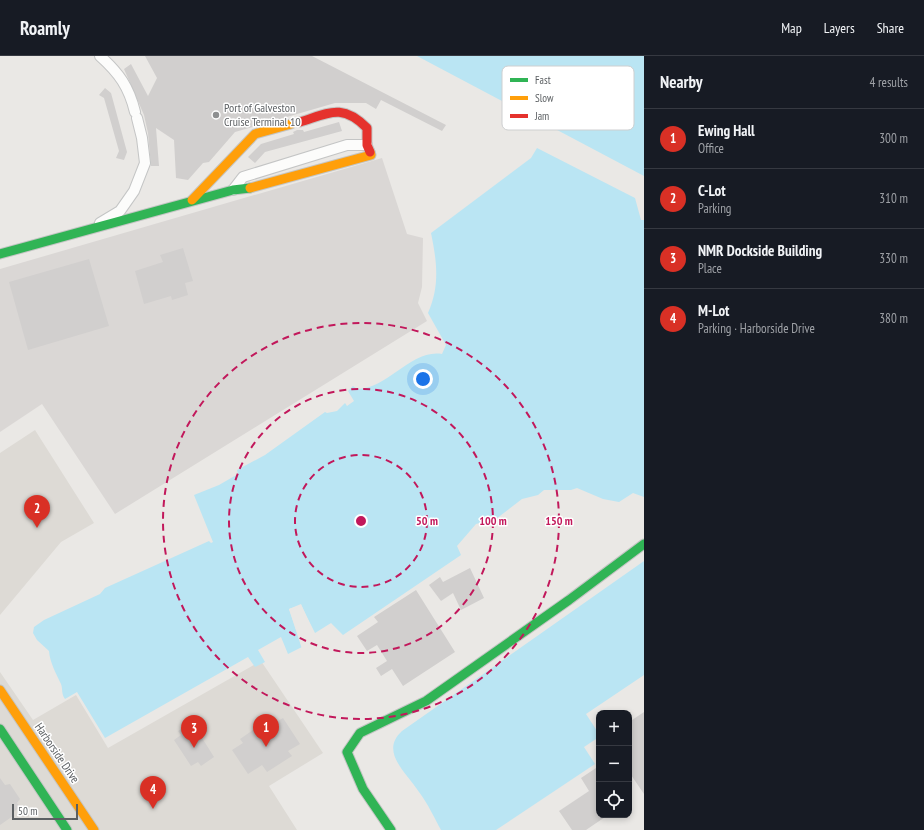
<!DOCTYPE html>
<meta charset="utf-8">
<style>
:root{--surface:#171b24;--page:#20242c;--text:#f1f3f6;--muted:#9ea1a6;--line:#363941;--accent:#d93025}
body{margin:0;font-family:"PT Sans Narrow",sans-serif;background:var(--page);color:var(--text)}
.controls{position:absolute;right:12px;bottom:12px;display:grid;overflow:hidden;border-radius:8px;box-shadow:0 2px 6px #0003}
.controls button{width:36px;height:36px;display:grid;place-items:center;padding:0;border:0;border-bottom:1px solid var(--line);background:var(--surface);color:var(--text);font:20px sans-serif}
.scale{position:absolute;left:12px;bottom:10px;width:66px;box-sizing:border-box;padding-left:4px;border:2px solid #5b5f62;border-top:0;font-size:11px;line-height:14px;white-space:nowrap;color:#5b5f62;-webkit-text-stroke:3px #fff;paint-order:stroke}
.you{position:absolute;left:423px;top:323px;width:14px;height:14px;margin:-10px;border:3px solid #fff;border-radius:50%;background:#1a73e8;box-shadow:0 0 0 6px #1a73e833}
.badge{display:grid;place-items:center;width:26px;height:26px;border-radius:50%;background:var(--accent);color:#fff;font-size:13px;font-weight:700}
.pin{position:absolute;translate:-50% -33px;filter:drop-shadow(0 1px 2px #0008)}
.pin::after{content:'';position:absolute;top:21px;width:14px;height:12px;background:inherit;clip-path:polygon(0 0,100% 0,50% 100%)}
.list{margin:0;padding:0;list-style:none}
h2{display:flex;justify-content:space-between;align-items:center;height:52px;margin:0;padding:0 16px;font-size:17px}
h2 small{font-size:13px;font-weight:400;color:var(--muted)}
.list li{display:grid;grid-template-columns:26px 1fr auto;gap:12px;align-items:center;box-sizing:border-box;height:60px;padding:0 16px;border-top:1px solid var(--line)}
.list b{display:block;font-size:15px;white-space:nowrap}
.list p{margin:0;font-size:13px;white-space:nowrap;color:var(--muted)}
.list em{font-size:13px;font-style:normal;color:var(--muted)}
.icon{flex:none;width:22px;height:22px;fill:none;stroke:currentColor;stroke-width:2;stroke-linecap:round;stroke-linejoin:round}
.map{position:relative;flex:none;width:644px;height:774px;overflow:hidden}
header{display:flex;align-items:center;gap:24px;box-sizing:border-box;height:56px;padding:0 20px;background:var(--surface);border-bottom:1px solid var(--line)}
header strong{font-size:19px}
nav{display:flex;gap:22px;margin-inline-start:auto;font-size:14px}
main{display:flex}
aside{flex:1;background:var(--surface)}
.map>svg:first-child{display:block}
</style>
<header>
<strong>Roamly</strong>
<nav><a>Map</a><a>Layers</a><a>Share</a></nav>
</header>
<main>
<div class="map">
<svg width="644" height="774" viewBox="0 0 644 774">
<rect width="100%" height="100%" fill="#eae8e5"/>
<path fill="#dad7d5" d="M382,102l25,76 16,4 -1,49 -4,16 9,18 -312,193 -73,-110 -42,28v-163z"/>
<path fill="#dddad5" d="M35,374l59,93 -33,19 -61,73v-162z
M261,605l62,92 -54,33 28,44h-297v-158l33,48 43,-25 32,53z"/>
<path fill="#bae5f3" d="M417,0h227v120z
M537,92l98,50 6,22h3v277l-11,-4 -14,9 -16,-3 -26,-11 -6,2h-27l-6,5 -16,4 -26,20 -20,5 -19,22 4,9 -118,80 -12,-12 -16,10 -14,-28 -12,4 13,38 -14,7 -7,-17 -23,13 7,12 -10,5 -7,-10 -143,81 -28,-46 -12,7c-4,-6 -2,-9 -4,-15 -5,-11 -11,-21 -12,-33l-12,-11 -4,-7 1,-6 10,-7 56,-26 5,-6 104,-47 2,2 2,-1 -19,-47 25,-10 19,-11 -1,-4 28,-15 60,-43 2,1 10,-2 8,-8 2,3 7,-5 -6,-10 5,-5 4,3c31,0 54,-40 85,-35l4,-9 -18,-32c12,-27 9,-51 3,-80l100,-75z
M644,505v114l-58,39 13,20v3l-15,10 11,17 -99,66h-55c-7,-13 -13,-26 -22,-38 -12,-19 -40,-40 -17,-61z"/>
<path fill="#eae8e5" d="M301,548l14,31 -15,-28 -9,3 13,37 -2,2 -13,-40z"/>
<path fill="#d1cfce" d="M145,0h167l134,69 -4,6 -61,-31 -5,9 -10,-6h-31l-100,29 -26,30 -6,1 -15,17 -12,-2 -2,-38 -18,-12 3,38h-8l-3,-33 -4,-18 -20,-46 7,-5 17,32 9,-18z
M105,32l6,5 16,59 -3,8 -8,-2 3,-7 -15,-53 -5,-3z
M339,66l3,9 -77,21 -10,11 -7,-6 13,-13 33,-10 -1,-2 4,-2h6l1,2z
M183,192l10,33 -8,2 3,12 -16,5 -1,-4 -27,8 -9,-33 28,-9 -3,-7z
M89,203l20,67 -81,24 -19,-68z
M470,512l14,30 -23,12 -8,-17 -12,8 -12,-16 11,-8 3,5z
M416,534l39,62 -52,34 -11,-17 -11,7 -5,-8 11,-7 -10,-16 -10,6 -10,-15 21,-14 -4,-5z
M644,656v82l-15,-22v-50z
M283,662l17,26 -12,7 4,5 -25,16 -5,-7 -14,9 -16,-24 11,-7 -3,-4 25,-17 3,5z
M192,666l22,35 -13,9 -3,-4 -7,4 -17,-26 7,-5 -3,-4z
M599,710v49h9l-22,15h-14l-13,-19 30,-20 -8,-13z
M0,722l5,7 5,-1 10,15 -3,4 3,4 -8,6 1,3 -13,9z"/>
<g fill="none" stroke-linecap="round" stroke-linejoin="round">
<g stroke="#c4c5c5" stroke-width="12">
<path id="street" d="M100,0c19,17 29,31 35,56
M233,134l10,-13 104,-32h20
M100,167l20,-12 14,-20 11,-28 -3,-25 -5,-20"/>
</g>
<g stroke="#c4c5c4" stroke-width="11">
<path id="fast" d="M0,198l233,-64 17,-2
M0,673l67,101
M391,774l-28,-41 -16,-37 13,-19 66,-32 143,-101 75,-56"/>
</g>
<g stroke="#c4c5c4" stroke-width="11">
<path id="slow" d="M250,132l121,-33 -1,-3
M192,144l63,-66 36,-10
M0,634l94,140"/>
</g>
<g stroke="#c4c5c4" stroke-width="11">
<path id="jam" d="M300,66c29,-9 42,-19 67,6v17l3,7"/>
</g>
<use href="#street" stroke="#fcfcfb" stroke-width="10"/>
<use href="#fast" stroke="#30b455" stroke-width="9"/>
<use href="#slow" stroke="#ff9f0a" stroke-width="9"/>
<use href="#jam" stroke="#e5322d" stroke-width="9"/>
</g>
<g fill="none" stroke="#c2185b" stroke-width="2" stroke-dasharray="7 5">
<circle cx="361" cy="465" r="66"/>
<circle cx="361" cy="465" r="132"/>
<circle cx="361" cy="465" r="198"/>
</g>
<circle fill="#8d8f90" stroke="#fff" stroke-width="1.5" cx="216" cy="59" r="4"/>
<g text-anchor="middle" stroke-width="3" stroke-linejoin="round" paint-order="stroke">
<g font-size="12" fill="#5b5f62" stroke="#fff" text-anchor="start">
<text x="224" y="56">Port of Galveston<tspan x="224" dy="14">Cruise Terminal 10</tspan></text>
</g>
<g font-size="12" fill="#5b5f62" stroke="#fff">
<text transform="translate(57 697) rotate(56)" y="4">Harborside Drive</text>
</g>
</g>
<rect x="502" y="10" width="132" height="64" rx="6" fill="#fff" stroke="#cecfd0" stroke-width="1"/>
<rect x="510" y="22" width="18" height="4" fill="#30b455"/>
<rect x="510" y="40" width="18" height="4" fill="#ff9f0a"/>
<rect x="510" y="58" width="18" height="4" fill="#e5322d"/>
<g font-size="11" fill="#5b5f62">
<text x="535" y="28">Fast</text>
<text x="535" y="46">Slow</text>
<text x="535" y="64">Jam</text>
</g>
<circle cx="361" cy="465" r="6" fill="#c2185b" stroke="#fff" stroke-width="2"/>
<g font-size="12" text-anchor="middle" font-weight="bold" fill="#c2185b" stroke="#fff" stroke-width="3" stroke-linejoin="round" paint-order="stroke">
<text x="427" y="469">50 m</text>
<text x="493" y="469">100 m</text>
<text x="559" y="469">150 m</text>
</g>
</svg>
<div class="controls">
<button>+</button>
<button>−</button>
<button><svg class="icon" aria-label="locate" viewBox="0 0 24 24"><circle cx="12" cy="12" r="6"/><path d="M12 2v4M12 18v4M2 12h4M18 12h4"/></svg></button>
</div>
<div class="scale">50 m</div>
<div class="you"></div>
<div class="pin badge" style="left:266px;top:691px">1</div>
<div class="pin badge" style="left:37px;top:472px">2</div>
<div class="pin badge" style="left:194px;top:692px">3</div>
<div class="pin badge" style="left:153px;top:753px">4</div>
</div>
<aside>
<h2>Nearby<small>4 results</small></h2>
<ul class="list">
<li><span class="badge">1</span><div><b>Ewing Hall</b><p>Office</p></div><em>300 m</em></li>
<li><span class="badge">2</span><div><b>C-Lot</b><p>Parking</p></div><em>310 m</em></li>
<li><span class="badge">3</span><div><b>NMR Dockside Building</b><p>Place</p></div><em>330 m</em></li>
<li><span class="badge">4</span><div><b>M-Lot</b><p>Parking · Harborside Drive</p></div><em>380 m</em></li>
</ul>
</aside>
</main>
